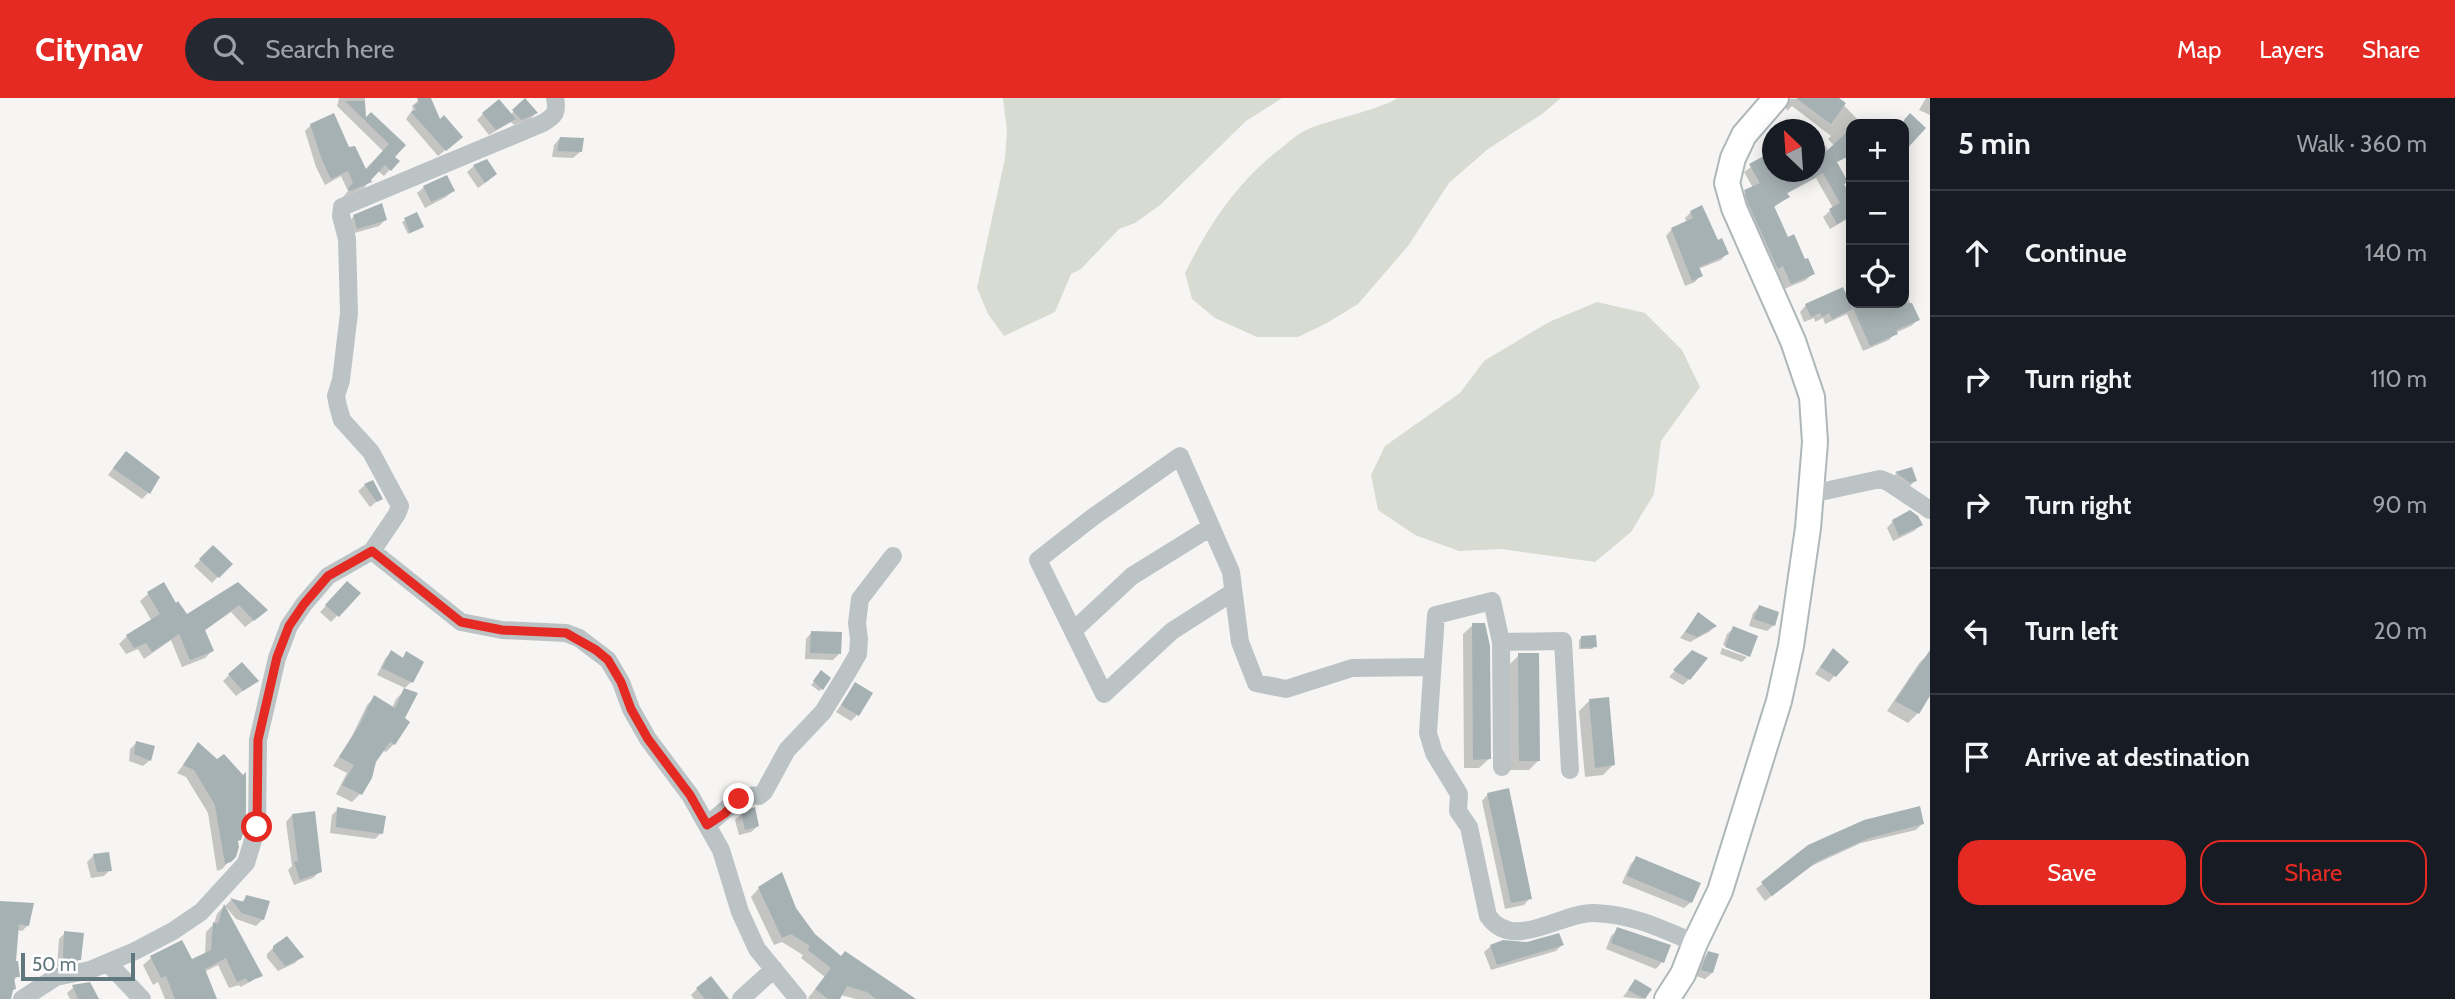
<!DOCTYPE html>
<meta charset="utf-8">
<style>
:root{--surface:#171b24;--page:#242831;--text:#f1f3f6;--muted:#9ea1a6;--line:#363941;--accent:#e52a23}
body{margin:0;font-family:Cabin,sans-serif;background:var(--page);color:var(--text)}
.controls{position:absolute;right:21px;top:21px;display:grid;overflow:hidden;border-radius:14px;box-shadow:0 4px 18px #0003}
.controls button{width:63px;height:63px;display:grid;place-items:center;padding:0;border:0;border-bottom:2px solid var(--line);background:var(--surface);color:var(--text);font:35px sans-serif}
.compass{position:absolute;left:1762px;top:21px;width:63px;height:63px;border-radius:50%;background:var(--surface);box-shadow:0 4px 18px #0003;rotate:335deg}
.scale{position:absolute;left:21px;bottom:18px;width:114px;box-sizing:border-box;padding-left:7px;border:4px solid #61777e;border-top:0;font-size:19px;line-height:24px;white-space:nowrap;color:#61777e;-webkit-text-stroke:5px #fff;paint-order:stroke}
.stop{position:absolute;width:21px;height:21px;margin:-16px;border:5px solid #e52a23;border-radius:50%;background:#fff}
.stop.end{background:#e52a23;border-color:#fff;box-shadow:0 2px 7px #0008}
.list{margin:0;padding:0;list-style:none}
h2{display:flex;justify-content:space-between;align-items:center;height:91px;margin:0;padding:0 28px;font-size:30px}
h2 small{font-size:23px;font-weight:400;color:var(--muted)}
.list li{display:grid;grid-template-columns:46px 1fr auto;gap:21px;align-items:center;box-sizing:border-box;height:126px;padding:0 28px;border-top:2px solid var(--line)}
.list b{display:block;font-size:26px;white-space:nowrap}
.list em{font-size:23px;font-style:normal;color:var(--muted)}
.actions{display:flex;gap:14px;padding:21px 28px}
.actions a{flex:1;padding:16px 0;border:2px solid var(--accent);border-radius:21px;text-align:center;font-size:24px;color:var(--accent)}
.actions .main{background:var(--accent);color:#fff}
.icon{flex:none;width:38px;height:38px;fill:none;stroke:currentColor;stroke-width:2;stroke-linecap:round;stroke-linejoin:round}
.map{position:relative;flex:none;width:1930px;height:901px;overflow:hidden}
header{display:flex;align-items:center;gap:42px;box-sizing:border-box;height:98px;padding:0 35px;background:var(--accent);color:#fff}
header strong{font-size:33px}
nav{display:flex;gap:38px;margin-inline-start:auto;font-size:24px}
.search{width:490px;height:63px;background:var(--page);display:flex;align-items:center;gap:18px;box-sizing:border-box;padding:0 24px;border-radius:38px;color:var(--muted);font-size:26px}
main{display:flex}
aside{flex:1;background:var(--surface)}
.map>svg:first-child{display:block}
</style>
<header>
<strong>Citynav</strong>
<div class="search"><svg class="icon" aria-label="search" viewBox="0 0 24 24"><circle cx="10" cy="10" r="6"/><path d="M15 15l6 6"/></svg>Search here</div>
<nav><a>Map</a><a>Layers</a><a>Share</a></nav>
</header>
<main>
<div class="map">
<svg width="1930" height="901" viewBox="0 0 1930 901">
<rect width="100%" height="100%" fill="#f6f5f3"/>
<path fill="#d7dbd2" d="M1003,0h279l-36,23 -86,84 -25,18 -16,6 -38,40 -10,5 -16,38 -51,24 -16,-22 -11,-26 28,-130 2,-27z
M1398,0h163l-19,16 -54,35 -39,34 -41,63 -50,58 -31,19 -29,14h-41l-42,-19 -23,-19 -7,-26c25,-50 53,-93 99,-127 7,-6 14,-12 22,-16 28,-12 67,-18 92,-32z
M1597,204l48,11 37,37 18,37 -39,54 -7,53 -23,38 -36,30 -94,-13 -42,2 -44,-16 -37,-25 -7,-35 14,-29 75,-53 24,-32 65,-39z"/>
<path fill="#0003" d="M339,0h26l-1,23 7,-7 33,31 -11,12 5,4 -14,15 -6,-5 -14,17 -21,9 5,-6 -7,-15 -16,9 -9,-18 -11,-36 6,-6 37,24 18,22 18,-19 -47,-46z
M421,0h8l11,24 14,21 -16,13 -32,-37 7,-10 -1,-3z
M1837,0l25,26h-11v40l-23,-25 3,-3 -39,-30 -5,5 -4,-12z
M1926,0h4v17l-11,-5z
M525,3l11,12 -6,6 -16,6 -3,-3 -22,13 -12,-15 6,-6 27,1z
M560,40l20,14 -7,6 -21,-1 2,-12z
M1825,47l21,36 -4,4 9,15v17l-21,12 -7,-12 10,-9 -17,-30 -30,16 2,3 -15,11 14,31 26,34 -7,7 -22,9 -7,-17 -5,2 -33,-77 14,-9 -9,-16 28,-20v20h42v-21z
M486,63l3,19 -11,8 -11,-16 7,-6z
M424,89l29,4 -7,6 -21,11 -8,-15z
M1691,114l36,41 -6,7 -23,9 3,6 -6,7 -10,4 -19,-50 6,-7 15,-6 -2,-5z
M416,116l3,15 -11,5 -6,-12z
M354,118l31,4 -6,6 -28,8 -3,-11z
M1904,191l14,31 -7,6 -16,7 -6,7 -26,11 -16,-37 -22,10 -2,-6 -8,4 -1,-4 -10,4 -4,-10 6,-7 45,-11v9h53z
M120,361l28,34 -6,6 -34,-24z
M1911,371l4,12 -6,6 -19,-8 6,-5z
M372,384l9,16 -11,9 -12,-16 7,-6z
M1893,423l28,4 -7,6 -21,10 -6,-13z
M213,449l17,17 -18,19 -18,-17z
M238,486l20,33 -13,10 -14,-15 -27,19 8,20 -7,7 -23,9 -11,-27 -27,19 -6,-10 -12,5 -7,-10 8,-8 25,-15 -12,-20 8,-7 15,-9 12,20 11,11z
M347,486l12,9 -28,29 -11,-10z
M1759,509l15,18 -7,6 -18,-5 4,-13z
M1698,516l17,12 -6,6 -19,10 -10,-4z
M1473,527l16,134 -10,9h-15l-1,-134z
M1734,530l22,9 -8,19v-2l-25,-9 4,-11z
M812,534l27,22 -6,6 -28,-1 1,-20z
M1581,540l14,8 -3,3h-13v-9z
M1722,550l25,9 -5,5 -22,-8z
M391,554l10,7 5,-5 5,28 -6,6 -28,-13 8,-16z
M1692,554l-3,27 -6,6 -14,-8z
M1930,555v40l-12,20 -10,10 -21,-12 33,-49z
M1519,557l20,105 -10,10h-19l-1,-105z
M1827,559l20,5 -18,20 -14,-8z
M822,575v16l-3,2 -8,-6z
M229,577l27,6 -20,15 -13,-15z
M855,587l2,30 -6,6 -15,-9z
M405,592l-2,28 -9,26 -8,8 -4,-2 -8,11 -14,33 -8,8 -16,-8 11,-21 -14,-7 19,-30 15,-31 8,-8 17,11 4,-9z
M1589,603l24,64 -10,10 -18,2 -6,-66z
M136,645l14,17 -7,6 -14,-5 1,-12z
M198,647l19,17 19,80 -2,14 -12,13 -5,2 -9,-58 -22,-36 -9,-4z
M1488,696l42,104 -6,7 -19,4 -23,-108z
M338,711l43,24 -6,6 -45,-6 2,-18z
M742,716l16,12 -7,6 -12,3 -4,-15z
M292,717l28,56 -7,7 -19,7 -6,-15 4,-4 -6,-44z
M1922,726l-6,6 -55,13 -52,24 -44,34 -9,-12 53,-43z
M94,757l16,15 -6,6 -13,2 -4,-16z
M1636,760l55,44 -7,6 -62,-25 8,-18z
M759,790l36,20 19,27 26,23 68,41h-52l-15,-4 -3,4h-28l-2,-1 17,-21 -24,-19 2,-3 -21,-13 -8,3 -23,-48z
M246,799l17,22 -7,7 -20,-7 -11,-13 6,-6 10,3z
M0,805l28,22 -6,6 -5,-1 -3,33 4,13 -5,5 -3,18h-10z
M223,809l36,67 -7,7 -12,6 -1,-2 -10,3 -11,-23 -14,7 7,27h-46l-7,-17 -5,3 -10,-20 8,-7 30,-16 10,20 14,-7 1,-23 8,-8 3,-10z
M1618,831l51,17 -7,16 -6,7 -50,-20 5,-13z
M65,835l14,26 -6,7 -16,1 2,-28z
M1562,847l-6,6 -65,19 -7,-18 7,-6z
M274,849l27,10 -6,6 -17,8 -11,-13v-4z
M1708,855l4,20 -7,6 -9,-3 6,-16z
M1635,883l14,8 -6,10 -20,-2z
M74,889l22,12h-26l-3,-6z
M697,891l29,10h-32l-3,-4z"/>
<path fill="#a6b1b4" d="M417,0h14l9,21 4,-4 19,22 -17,14 -35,-39 5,-2 -2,-5 5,-2z
M525,0l13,15 -17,7 -9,-10z
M1796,0h43l7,5 -15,21z
M499,1l17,20 -20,11 -14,-17z
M345,3h20l1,16 5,-5 35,33 -11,12 5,4 -9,10 -6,-6 -14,15 1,2 -22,9 -2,-2 5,-6 -5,-12 -17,8 -9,-19 -12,-36 24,-11 15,34 6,-1 11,23 23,-25z
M1910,15l16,15 -22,24v-32z
M1851,30v27l-14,7 11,20 -4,2 7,12v27l-3,-6 -11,7 -8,-15 11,-6 -17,-30 -36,20 3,4 -16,9 14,31 6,-3 11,25 3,-1 7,16 -24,10 -8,-18 -5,3 -30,-66 -4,-13 16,-7 -11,-19 24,-13v21h42v-10z
M560,39l24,1 -2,14 -25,-1z
M487,61l10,15 -12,9 -12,-18z
M447,77l8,16 -24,11 -8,-16z
M382,105l5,17 -30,9 -4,-14z
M1702,107l16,35 4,-2 7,16 -30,13 4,9 -11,5 -21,-53 22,-10 -3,-7z
M417,114l7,15 -14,6 -6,-15z
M1843,189l10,22 -21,10 -3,-6 -7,4 -2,-4 -9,4 -6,-13z
M1851,205h61l8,17 -24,10 2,4 -28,12z
M126,353l34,26 -10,17 -37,-26z
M1912,369l5,14 -7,2 -15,-11z
M373,382l10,19 -6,3 -13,-18z
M1910,412l8,6 5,9 -24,11 -7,-16z
M213,447l20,19 -14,14 -20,-19z
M347,483l14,12 -22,24 -14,-12z
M164,484l12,21 2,-2 9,13 51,-32 30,28 -14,11 -15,-16 -34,25 9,21 -24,9 -11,-26 -27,18 -6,-9 -12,5 -8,-13 34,-21 -13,-22z
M1759,507l20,7 -4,14 -21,-7z
M1698,514l19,14 -20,11 -12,-5z
M1472,525h13l5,23 1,113 -18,1z
M1733,528l25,10 -8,21 -25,-10z
M811,533l31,1 -1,22 -31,-1z
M1596,537l1,12 -16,1v-12z
M1833,550l16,14 -13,15 -16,-10z
M391,552l12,8 3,-7 18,11 -11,21 -31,-15z
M1692,552l16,8 -18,22 -17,-10z
M1930,552v46l-11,18 -24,-13z
M1518,555h21l1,108h-21z
M242,564l17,19 -16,10 -15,-17z
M821,572l10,8 -8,12 -10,-9z
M855,584l18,11 -14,23 -18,-11z
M404,590l14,5 -13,25 5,4 -15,23 -5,-3 -14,20 -4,16 -10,17 -20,-10 12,-20 -15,-8 20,-31 15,-31 21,13z
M1609,599l6,68 -20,3 -6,-69z
M136,643l19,5 -4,15 -17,-7z
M198,644l19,17 7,-5 19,21 3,-3v53l-5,15 -3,1 1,6 -3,10 -5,5 -6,2 -10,-59 -21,-35 -11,-5z
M1509,690l23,111 -21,4 -24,-110z
M1920,708l4,18 -55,14 -51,23 -46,35 -11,-14 47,-37 56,-25z
M337,709l49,9 -3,18 -47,-7z
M755,709l4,19 -14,4 -4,-18z
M315,713l7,61 -22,8 -6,-18 4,-1 -6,-47z
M109,754l3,19 -15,1 -4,-18z
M1636,758l65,27 -9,20 -65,-27z
M782,774l14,36 19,26 26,22 4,-5 71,48h-40l-9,-7 -20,-6 -7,13h-12l-13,-10 16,-21 -23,-18 2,-4 -19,-12 -9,4 -24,-51z
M246,797l24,6 -6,19 -22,-7 -12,-15 14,4z
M0,803l34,2 -5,23 -10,-2 -3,37h2l2,16h-6l2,12 -3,1 -2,9h-11z
M224,806l39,72 -15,6 -2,-4 -9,4 -11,-24 -21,11 12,30h-42l-9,-23 -5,2 -11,-22 32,-16 10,19 19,-9 2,-28 5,2z
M1617,829l54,18 -7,18 -53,-20z
M64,833l20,2 -3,27 -18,2z
M1559,835l5,12 -67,20 -7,-20 13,-5 24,2z
M287,838l17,21 -19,9 -12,-15v-5z
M1708,853l11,3 -6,19 -12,-3z
M711,878l18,23h-24l-9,-11z
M1635,881l17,10 -7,10 -17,-9z
M90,884l9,17h-21l-6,-14z"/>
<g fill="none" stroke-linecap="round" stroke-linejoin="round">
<g stroke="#afb7ba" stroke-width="28">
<path id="secondary" d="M1667,901l16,-25 12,-31 25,-52 59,-190 12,-55 17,-118 7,-86 -3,-45 -19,-56 -59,-133 -7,-25 6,-25 11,-23 32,-37"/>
</g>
<path stroke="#bcc3c5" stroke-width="18" d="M1811,396l69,-15 8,3 42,28
M372,453l89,71 41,8 64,3 13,5 29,22 13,22 10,27 17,30 42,56 31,55 19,62 17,37 41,50
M1233,494l-61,39 -68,63 -66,-134 55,-43 87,-61 51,116 9,70 16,41 30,6 66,-21 80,-1
M1073,533l59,-55 79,-49
M1501,544l62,-1 7,129
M1502,669l-1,-125 -9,-41 -56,14 -8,118 6,20 25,41 -1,17 11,16 19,89c26,37 74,-5 107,-3 39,2 65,15 100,30
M707,727c16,-11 32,-33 52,-29l5,-4 23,-42 36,-38 24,-39 11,-19 1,-15 -2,-16 3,-24 33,-43
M108,865l34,36
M22,901l34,-22 34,-7 45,-19 38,-20 28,-19 45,-49 11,-36 1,-87 19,-82 12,-32 15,-22 24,-28 44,-25 25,-37 3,-8 -29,-54 -29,-32 -4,-14 -2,-10 5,-16 8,-67 -2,-74 -6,-23 1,-9 201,-84c12,-7 15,-11 12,-25
M741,901l33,-30"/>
<use href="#secondary" stroke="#fff" stroke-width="24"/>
</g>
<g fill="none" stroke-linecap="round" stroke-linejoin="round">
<path stroke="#e52a23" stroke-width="9" d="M257,729l1,-87 19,-83 12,-31 15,-22 24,-28 44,-25 89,71 41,8 64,3 30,17 12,10 13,22 10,27 17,30 42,56 17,30 17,-11 15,-15"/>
</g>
</svg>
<div class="controls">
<button>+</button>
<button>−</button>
<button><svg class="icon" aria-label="locate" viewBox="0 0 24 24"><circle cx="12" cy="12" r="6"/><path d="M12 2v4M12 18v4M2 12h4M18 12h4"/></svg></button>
</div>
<svg class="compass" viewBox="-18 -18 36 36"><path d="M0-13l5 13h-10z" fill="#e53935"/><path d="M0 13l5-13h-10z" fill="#9ea1a6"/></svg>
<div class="scale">50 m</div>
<div class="stop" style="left:257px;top:729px"></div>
<div class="stop end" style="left:739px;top:701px"></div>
</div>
<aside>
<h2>5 min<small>Walk · 360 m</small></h2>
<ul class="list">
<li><svg class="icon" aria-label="ahead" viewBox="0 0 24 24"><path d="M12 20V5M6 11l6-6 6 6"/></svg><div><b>Continue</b></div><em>140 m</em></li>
<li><svg class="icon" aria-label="right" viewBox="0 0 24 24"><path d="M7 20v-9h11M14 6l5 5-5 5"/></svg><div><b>Turn right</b></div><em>110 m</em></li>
<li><svg class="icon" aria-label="right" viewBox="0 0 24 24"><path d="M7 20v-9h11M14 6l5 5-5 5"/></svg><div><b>Turn right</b></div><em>90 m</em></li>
<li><svg class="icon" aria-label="left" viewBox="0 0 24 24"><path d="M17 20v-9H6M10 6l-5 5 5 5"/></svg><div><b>Turn left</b></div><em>20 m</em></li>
<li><svg class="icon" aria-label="arrive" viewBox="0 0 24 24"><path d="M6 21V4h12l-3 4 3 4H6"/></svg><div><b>Arrive at destination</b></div></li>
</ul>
<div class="actions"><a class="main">Save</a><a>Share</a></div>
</aside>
</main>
